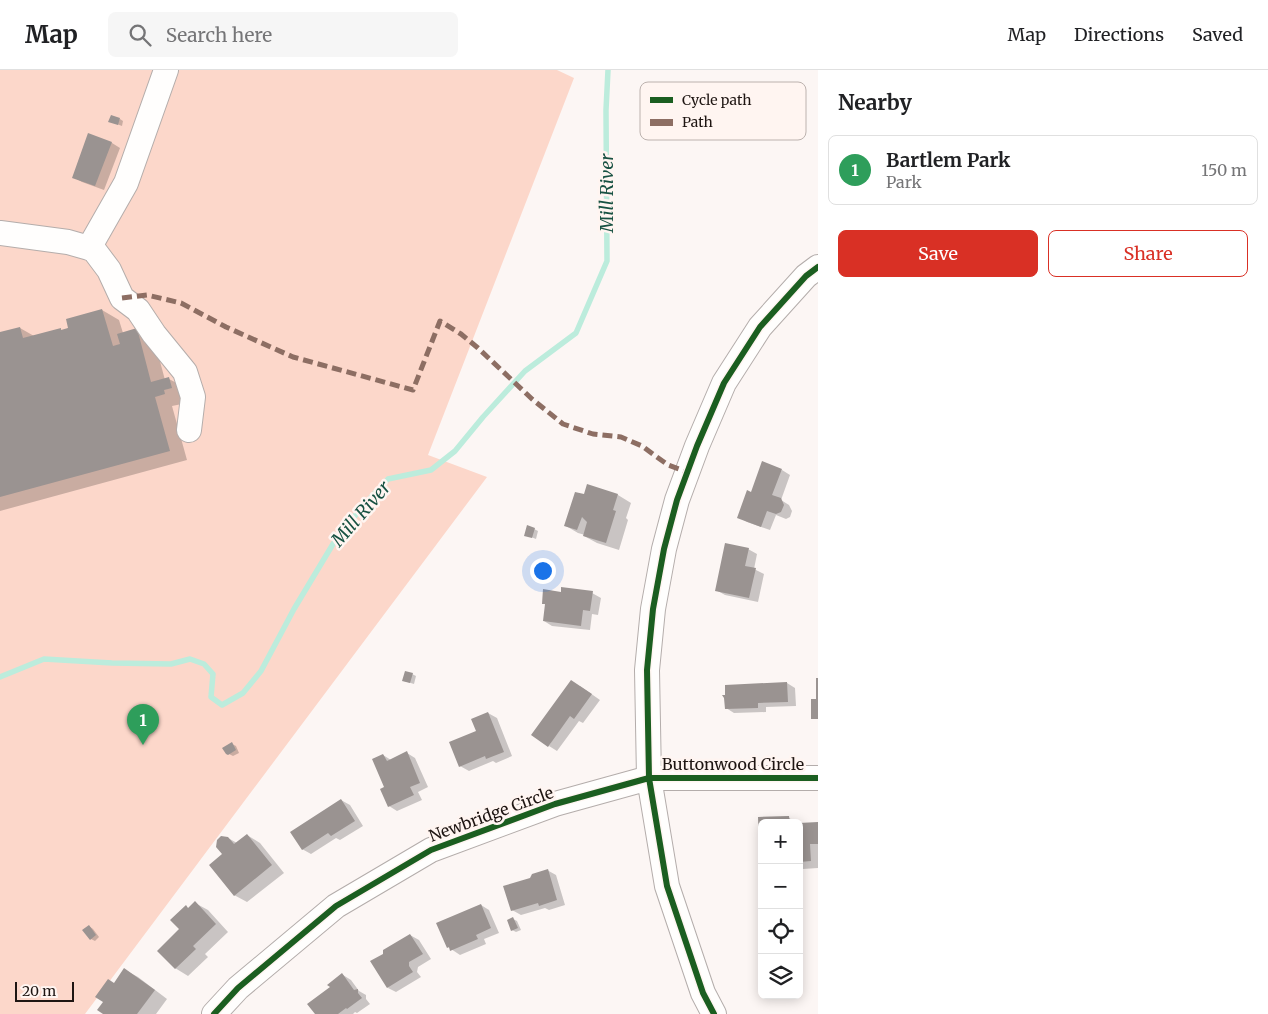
<!DOCTYPE html>
<meta charset="utf-8">
<style>
:root{--surface:#fff;--page:#f6f6f6;--text:#202124;--muted:#757577;--line:#e0e0e0;--accent:#d93025}
body{margin:0;font-family:Merriweather,serif;background:var(--page);color:var(--text)}
.controls{position:absolute;right:15px;bottom:15px;display:grid;overflow:hidden;border-radius:8px;box-shadow:0 2px 12px #0003}
.controls button{width:45px;height:45px;display:grid;place-items:center;padding:0;border:0;border-bottom:1px solid var(--line);background:var(--surface);color:var(--text);font:25px sans-serif}
.scale{position:absolute;left:15px;bottom:12px;width:59px;box-sizing:border-box;padding-left:5px;border:2px solid #1e1512;border-top:0;font-size:14px;line-height:18px;white-space:nowrap;color:#1e1512;-webkit-text-stroke:4px #fff5f1;paint-order:stroke}
.you{position:absolute;left:542px;top:500px;width:18px;height:18px;margin:-12px;border:4px solid #fff;border-radius:50%;background:#1a73e8;box-shadow:0 0 0 8px #1a73e833}
.badge{display:grid;place-items:center;width:32px;height:32px;border-radius:50%;background:var(--accent);color:#fff;font-size:16px;font-weight:700}
.pin{position:absolute;translate:-50% -41px;filter:drop-shadow(0 1px 2px #0008)}
.pin::after{content:'';position:absolute;top:26px;width:18px;height:15px;background:inherit;clip-path:polygon(0 0,100% 0,50% 100%)}
.list{margin:0;padding:0;list-style:none}
h2{display:flex;justify-content:space-between;align-items:center;height:65px;margin:0;padding:0 20px;font-size:21px}
h2 small{font-size:16px;font-weight:400;color:var(--muted)}
.list li{display:grid;grid-template-columns:32px 1fr auto;gap:15px;align-items:center;box-sizing:border-box;height:70px;margin:0 10px 10px;padding:0 10px;border:1px solid var(--line);border-radius:8px}
.list b{display:block;font-size:19px;white-space:nowrap}
.list p{margin:0;font-size:16px;white-space:nowrap;color:var(--muted)}
.list em{font-size:16px;font-style:normal;color:var(--muted)}
.actions{display:flex;gap:10px;padding:15px 20px}
.actions a{flex:1;padding:11px 0;border:1px solid var(--accent);border-radius:8px;text-align:center;font-size:18px;color:var(--accent)}
.actions .main{background:var(--accent);color:#fff}
.icon{flex:none;width:28px;height:28px;fill:none;stroke:currentColor;stroke-width:2;stroke-linecap:round;stroke-linejoin:round}
.map{position:relative;flex:none;width:818px;height:944px;overflow:hidden}
header{display:flex;align-items:center;gap:30px;box-sizing:border-box;height:70px;padding:0 25px;background:var(--surface);border-bottom:1px solid var(--line)}
header strong{font-size:24px}
nav{display:flex;gap:28px;margin-inline-start:auto;font-size:18px}
.search{width:350px;height:45px;background:var(--page);display:flex;align-items:center;gap:12px;box-sizing:border-box;padding:0 18px;border-radius:8px;color:var(--muted);font-size:19px}
main{display:flex}
aside{flex:1;background:var(--surface)}
.map>svg:first-child{display:block}
</style>
<header>
<strong>Map</strong>
<div class="search"><svg class="icon" aria-label="search" viewBox="0 0 24 24"><circle cx="10" cy="10" r="6"/><path d="M15 15l6 6"/></svg>Search here</div>
<nav><a>Map</a><a>Directions</a><a>Saved</a></nav>
</header>
<main>
<div class="map">
<svg width="818" height="944" viewBox="0 0 818 944">
<rect width="100%" height="100%" fill="#fcf6f4"/>
<path fill="#fcd7ca" d="M0,0h557l17,8 -146,377 59,22 -402,537h-85z"/>
<path fill="#0003" d="M120,49l3,2 -1,5 -8,-3z
M89,65l23,8 8,5 -16,42 -22,-8 -9,-5z
M102,240l17,10 4,13 14,-3 17,9 11,41 4,-1 17,9 2,10 -7,2 1,4 -10,2 15,54 -187,51v-177l20,-6 14,8 26,-7 3,2z
M782,400l8,5 -9,25 8,5 3,6 -2,6 -4,2 -10,-4 -6,15 -23,-8 -9,-5 14,-24z
M588,416l30,9 13,8 -5,15 2,2 -9,30 -22,-7 -13,-7 1,-1 -7,-2 -12,-7 19,-30z
M534,459l4,2 -2,8 -10,-4z
M748,479l9,5 -3,15 10,5 -6,28 -33,-7 -9,-5z
M562,523h30l9,5 -3,17 -6,-1 -2,16 -38,-4 -8,-5 2,-16 -3,-2z
M412,604l4,2 -2,8 -10,-3z
M787,613l8,5 1,18 -30,1v5l-32,1 -8,-5z
M580,616l20,14 -17,23 -4,-2 -22,30 -8,-5z
M488,643l9,5 15,38 -16,7 -3,-2 -24,10 -9,-5z
M232,674l4,2 3,7 -6,3 -6,-3z
M407,683l8,5 13,29 -10,5 4,8 -25,11 -8,-5 -3,-19 -3,-32 8,5z
M341,730l9,5 13,21 -23,14 -4,-2 -25,16 -9,-5z
M759,748h30l9,5h-36z
M818,753v45l-15,1 -4,-2v-43z
M247,765l13,8 24,30 -37,29 -13,-7 -10,-41 4,-16 9,5z
M547,800l9,5 9,30 -16,5 -4,-2 -24,7 -9,-5 19,-31z
M760,817h2v10l-2,-1z
M195,833l13,7 20,22 -23,22 3,3 -20,19 -13,-8 6,-39 8,-20z
M481,835l8,5 10,23 -15,6 2,5 -26,11 -12,-8z
M513,849l4,2 4,9 -5,2 -4,-2z
M89,856l4,3 6,8 -4,4 -4,-2z
M410,865l9,5 12,19 -13,8 -1,5 4,5 -25,15 -8,-4z
M125,900l13,7 29,22 -11,15h-50z
M343,905l8,5 8,11 7,4v4l4,5 -13,9 -2,-1 -2,2h-37l15,-26z"/>
<g fill="none" stroke-linecap="round" stroke-linejoin="round">
<path stroke="#bcecdc" stroke-width="5.5" d="M0,607l44,-18 68,4 59,1 19,-5 14,5 9,10 -2,23 11,8 21,-12 18,-22 33,-62 39,-65 28,-36 27,-29 43,-9 24,-19 28,-34 42,-46 51,-38 31,-72 -1,-151 2,-40"/>
</g>
<path fill="#9a9391" d="M111,45l9,3 -2,7 -10,-3z
M88,63l24,9 -17,44 -23,-8z
M102,239l11,37 7,-2 -3,-10 20,-6 14,54 18,-5 3,11 -8,2 1,4 -10,3 15,54 -170,46v-165l20,-5 3,11 38,-10v2l7,-2 -2,-9z
M762,391l20,8 -10,26 9,3 3,7 -3,7 -5,2 -9,-3 -6,16 -24,-9 10,-28 4,2z
M587,414l31,10 -5,16 3,1 -10,32 -23,-7 4,-14 -5,-5 -5,13 -13,-4 11,-34 9,2z
M527,455l8,3 -3,10 -8,-2z
M725,473l24,5 -4,18 11,2 -7,30 -34,-7z
M561,517l32,4 -3,20 -7,-1 -2,16 -38,-5 2,-17h-3l1,-15 18,3z
M405,601l8,2 -3,10 -8,-2z
M816,608h2v41h-7v-20h5z
M571,610l21,14 -18,25 -4,-3 -22,31 -17,-12z
M787,612l1,20 -30,1v5l-33,1 -1,-11 -2,-3h3v-10z
M488,642l16,40 -18,7 -1,-3 -26,11 -10,-25 27,-11 -5,-12z
M232,672l4,8 -8,5 -2,-1 -4,-6z
M407,681l13,32 -10,4 4,8 -26,12 -8,-18 4,-2 -12,-28 11,-5 4,7z
M341,729l14,22 -24,15 -3,-3 -26,17 -12,-18z
M789,746l1,7h-28v22h-3l-1,-28z
M818,752v22h-8l1,17 -12,1v-39z
M247,764l25,31 -38,31 -25,-31 13,-11 -6,-7 1,-7 4,-4 7,1 6,7z
M548,799l9,31 -18,6 -1,-3 -27,8 -8,-25 27,-8 2,-4z
M195,831l21,23 -23,22 3,3 -21,20 -18,-18 22,-22 -9,-9 16,-15 2,3z
M481,834l10,24 -15,7 2,4 -28,12 -1,-4 -2,1 -11,-25z
M513,847l5,11 -7,3 -4,-11z
M89,855l7,10 -6,5 -8,-10z
M410,864l13,20 -14,8v4l4,6 -26,16 -17,-27 13,-7v-4z
M124,898l31,22 -18,24h-34l-6,-4 6,-8 -8,-5 13,-18 6,4z
M342,903l12,17 4,-1v4l4,5 -15,11 -1,-1 -8,6h-23l-8,-10 23,-17 -3,-2z"/>
<g fill="none" stroke-linecap="round" stroke-linejoin="round">
<g stroke="#b4adab" stroke-width="26">
<path id="minor" d="M0,163l68,9 21,6 5,2 15,20 13,28 16,12 16,24 31,38 8,25 -4,33
M89,178l37,-65 40,-113
M214,944l24,-26 98,-82 95,-56 124,-46 94,-26h169
M714,944l-11,-21 -36,-107 -18,-108 -2,-108 6,-61 11,-60 13,-49 20,-54 27,-63 36,-56 46,-51 12,-9"/>
</g>
<use href="#minor" stroke="#fffefd" stroke-width="24"/>
<path stroke="#8d6e63" stroke-width="5" stroke-dasharray="10 5" stroke-linecap="butt" d="M122,228l25,-3 34,8 45,24 67,30 120,33 27,-69 21,13 17,14 54,51 31,25 30,10 28,3 21,9 12,9 14,10 19,7"/>
<g stroke="#fff5f1" stroke-width="9">
<path id="cycleway" d="M214,944l24,-26 98,-82 95,-56 124,-46 94,-26h169
M714,944l-11,-21 -36,-107 -18,-108 -2,-108 6,-61 11,-60 13,-49 20,-54 27,-63 36,-56 46,-51 12,-9"/>
</g>
<use href="#cycleway" stroke="#1b5e20" stroke-width="6"/>
</g>
<g text-anchor="middle" stroke-width="5" stroke-linejoin="round" paint-order="stroke">
<g font-size="16" fill="#1e1512" stroke="#fff5f1">
<text x="733" y="700">Buttonwood Circle</text>
<text transform="translate(491 744) rotate(-20)" y="6">Newbridge Circle</text>
</g>
<g font-size="18" font-style="italic" fill="#175142" stroke="#fff5f1">
<text transform="translate(607 123) rotate(-90)" y="6">Mill River</text>
<text transform="translate(361 444) rotate(-49)" y="6">Mill River</text>
</g>
</g>
<rect x="640" y="12" width="166" height="58" rx="8" fill="#fff5f1" stroke="#bcb2ae" stroke-width="1"/>
<rect x="650" y="27" width="23" height="6" fill="#1b5e20"/>
<rect x="650" y="49" width="23" height="7" fill="#8d6e63"/>
<g font-size="14" fill="#1e1512">
<text x="682" y="35">Cycle path</text>
<text x="682" y="57">Path</text>
</g>
</svg>
<div class="controls">
<button>+</button>
<button>−</button>
<button><svg class="icon" aria-label="locate" viewBox="0 0 24 24"><circle cx="12" cy="12" r="6"/><path d="M12 2v4M12 18v4M2 12h4M18 12h4"/></svg></button>
<button><svg class="icon" aria-label="layers" viewBox="0 0 24 24"><path d="M12 4l9 5-9 5-9-5zM3 14l9 5 9-5"/></svg></button>
</div>
<div class="scale">20 m</div>
<div class="you"></div>
<div class="pin badge" style="left:143px;top:675px;background:#2e9e5b">1</div>
</div>
<aside>
<h2>Nearby<small></small></h2>
<ul class="list">
<li><span class="badge" style="background:#2e9e5b">1</span><div><b>Bartlem Park</b><p>Park</p></div><em>150 m</em></li>
</ul>
<div class="actions"><a class="main">Save</a><a>Share</a></div>
</aside>
</main>
